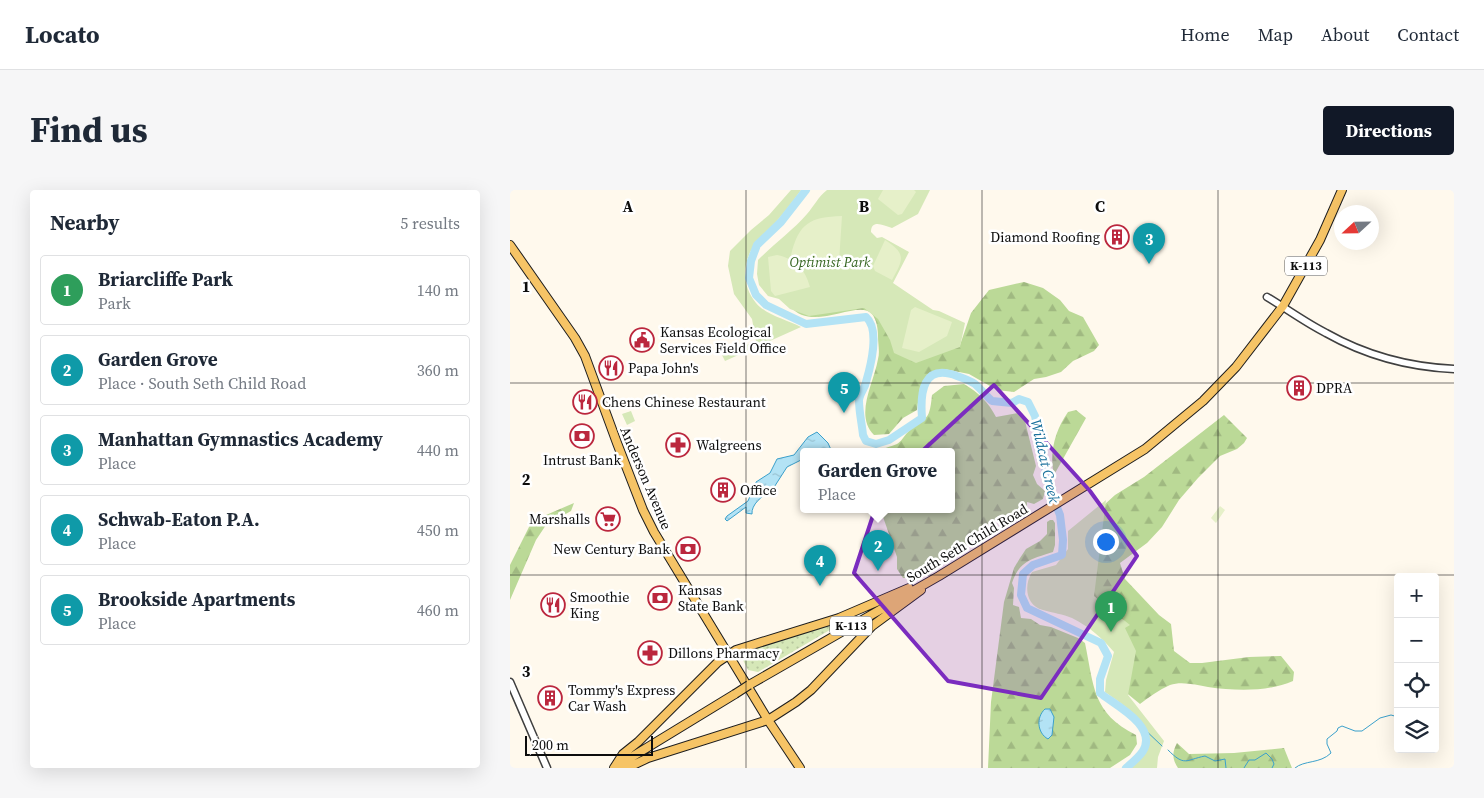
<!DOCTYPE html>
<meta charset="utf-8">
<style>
:root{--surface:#fff;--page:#f6f6f7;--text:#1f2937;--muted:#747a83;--line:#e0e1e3;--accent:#111827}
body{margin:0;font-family:"Source Serif 4",serif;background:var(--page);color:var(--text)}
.controls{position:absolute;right:15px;bottom:15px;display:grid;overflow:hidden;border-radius:5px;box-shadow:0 5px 20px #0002}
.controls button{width:45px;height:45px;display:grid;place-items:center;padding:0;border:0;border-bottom:1px solid var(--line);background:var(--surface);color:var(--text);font:25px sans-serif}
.compass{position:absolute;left:824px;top:15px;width:45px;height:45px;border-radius:50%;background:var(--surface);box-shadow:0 5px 20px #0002;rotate:248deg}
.scale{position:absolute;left:15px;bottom:12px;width:128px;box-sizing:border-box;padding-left:5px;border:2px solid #0d0d0d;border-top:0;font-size:14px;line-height:18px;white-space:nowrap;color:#0d0d0d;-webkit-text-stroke:4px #fff;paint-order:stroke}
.you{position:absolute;left:595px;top:351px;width:18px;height:18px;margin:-12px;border:4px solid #fff;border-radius:50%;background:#1a73e8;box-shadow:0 0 0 8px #1a73e833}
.badge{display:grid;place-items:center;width:32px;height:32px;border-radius:50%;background:var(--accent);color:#fff;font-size:16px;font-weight:700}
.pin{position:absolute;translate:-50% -41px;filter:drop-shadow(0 1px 2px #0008)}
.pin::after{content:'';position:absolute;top:26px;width:18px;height:15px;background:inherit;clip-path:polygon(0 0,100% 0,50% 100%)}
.popup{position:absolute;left:290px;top:258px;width:155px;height:65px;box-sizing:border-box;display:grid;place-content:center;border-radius:5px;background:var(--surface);filter:drop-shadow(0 1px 4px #0005);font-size:16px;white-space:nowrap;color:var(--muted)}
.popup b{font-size:19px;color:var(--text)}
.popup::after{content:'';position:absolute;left:50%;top:100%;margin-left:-10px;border:10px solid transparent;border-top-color:var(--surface)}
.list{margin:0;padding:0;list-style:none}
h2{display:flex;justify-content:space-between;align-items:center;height:65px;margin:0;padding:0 20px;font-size:21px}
h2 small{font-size:16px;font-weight:400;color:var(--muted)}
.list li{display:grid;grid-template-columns:32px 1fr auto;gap:15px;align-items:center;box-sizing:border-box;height:70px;margin:0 10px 10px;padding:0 10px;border:1px solid var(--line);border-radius:5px}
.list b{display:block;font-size:19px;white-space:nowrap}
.list p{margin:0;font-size:16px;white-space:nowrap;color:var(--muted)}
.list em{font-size:16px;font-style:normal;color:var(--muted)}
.icon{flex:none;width:28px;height:28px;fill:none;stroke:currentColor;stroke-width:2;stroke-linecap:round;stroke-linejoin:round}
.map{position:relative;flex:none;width:944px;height:578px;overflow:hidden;border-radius:5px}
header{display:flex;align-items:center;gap:30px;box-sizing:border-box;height:70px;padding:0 25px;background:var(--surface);border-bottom:1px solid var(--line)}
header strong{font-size:24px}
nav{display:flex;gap:28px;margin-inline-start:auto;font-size:18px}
.intro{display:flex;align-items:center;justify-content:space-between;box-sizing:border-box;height:120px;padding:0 30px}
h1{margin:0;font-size:35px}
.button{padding:12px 22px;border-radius:5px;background:var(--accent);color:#fff;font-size:18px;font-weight:700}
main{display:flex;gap:30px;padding:0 30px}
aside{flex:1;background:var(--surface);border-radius:5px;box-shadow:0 5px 20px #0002}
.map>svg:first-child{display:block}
</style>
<header>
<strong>Locato</strong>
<nav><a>Home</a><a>Map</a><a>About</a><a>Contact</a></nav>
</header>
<div class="intro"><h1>Find us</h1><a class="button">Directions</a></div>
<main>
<aside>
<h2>Nearby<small>5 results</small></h2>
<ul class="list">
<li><span class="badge" style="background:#2e9e5b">1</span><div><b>Briarcliffe Park</b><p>Park</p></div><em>140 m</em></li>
<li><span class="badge" style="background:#0f9aa8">2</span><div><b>Garden Grove</b><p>Place · South Seth Child Road</p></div><em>360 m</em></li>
<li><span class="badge" style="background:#0f9aa8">3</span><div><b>Manhattan Gymnastics Academy</b><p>Place</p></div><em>440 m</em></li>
<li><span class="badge" style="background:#0f9aa8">4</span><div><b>Schwab-Eaton P.A.</b><p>Place</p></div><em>450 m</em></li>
<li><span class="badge" style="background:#0f9aa8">5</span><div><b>Brookside Apartments</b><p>Place</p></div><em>460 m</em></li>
</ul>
</aside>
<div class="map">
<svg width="944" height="578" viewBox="0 0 944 578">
<defs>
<pattern id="grass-dots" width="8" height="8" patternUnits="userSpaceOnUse" patternTransform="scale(1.25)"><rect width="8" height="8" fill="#d6e8b8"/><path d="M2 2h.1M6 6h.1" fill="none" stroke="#b6c69d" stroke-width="1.8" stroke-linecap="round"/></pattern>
<pattern id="forest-firs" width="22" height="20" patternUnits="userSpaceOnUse" patternTransform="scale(1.25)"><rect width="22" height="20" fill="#bbd997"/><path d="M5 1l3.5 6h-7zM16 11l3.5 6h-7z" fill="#a0b981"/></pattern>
<pattern id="water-ripples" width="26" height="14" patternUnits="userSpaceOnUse" patternTransform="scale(1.25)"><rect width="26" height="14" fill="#b3e3f5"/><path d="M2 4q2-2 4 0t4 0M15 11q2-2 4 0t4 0" fill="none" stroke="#99c2d1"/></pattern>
</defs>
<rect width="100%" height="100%" fill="#fff9ed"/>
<path fill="url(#grass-dots)" d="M333,430l1,2 -4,2 -82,48 -10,-2 -9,-18z"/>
<path fill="url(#forest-firs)" d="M514,92l19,6 17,12 9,11 14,6 16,28 -5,6 -21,10 -12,11 -15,5 -12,2 -20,13 -17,-2 -28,-16 -25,-5 -13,4 -11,14 -3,23 -14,8 -14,16 -15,1c-20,-20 0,-52 4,-76 2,-7 0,-15 0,-23 0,-6 -1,-16 -6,-22 -14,-16 -60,20 -82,-8l60,-7 110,46 11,-32 18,-23z
M454,194c14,8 25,19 32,33l22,-4 6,4 12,49 -3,9 4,9 8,7 -2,8 -9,5 -7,-2v8l-12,7 -22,4 -22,15 -1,8 -9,2 -4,6 -51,26h-3l-6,-9v-12l-15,-43 1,-4h69v-58h-77c8,-4 15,-5 22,-8 4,-2 7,-8 11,-12 17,-18 21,-6 24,-37l12,-9z
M566,220l10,8 -32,57c-5,-23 1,-44 14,-63z
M714,225l23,23 -3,5 -7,6 -17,7 -22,22 -19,22 -17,27 -15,16 -27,20 5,16 34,36 12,9 3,27 16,12h12l47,-6 32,-1 13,16 -1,9c-26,11 -57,10 -85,6 -12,-2 -26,-6 -38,-2 -11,5 -21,12 -30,19l-22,-18 5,-36 -56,-89 15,-36 33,-30 29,-18z
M64,313l-3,8 -25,14 -10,15 -26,60v-35l22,-44z
M540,330h3l2,3v22l-2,7c-21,7 -33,8 -41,31l2,5 -1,17 6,2 2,11 10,1 9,6 11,2 27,11 7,5c9,43 7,70 51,92l1,9 -7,11 -20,13h-122l3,-66 13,-100 10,-34 6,-10 6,-9 14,-8 7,-7v-12z
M667,553l12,11 45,-1 50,-5 8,20h-114c-6,-9 -6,-16 -1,-25z"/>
<path fill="#d6e8b8" d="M281,0h10c-8,11 -17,23 -26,33 -6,7 -13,13 -19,20 -14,18 -15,42 0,60 10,12 31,17 45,24l-76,34 -3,-6 34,-14 -4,-22 -18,-25 -6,-28 2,-15 21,-21 18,-15z
M317,0h103l-12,24 -26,14c-9,-3 -21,-9 -21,4l6,6 5,-1 27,15 -16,31 40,27 6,1 26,12 -5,24 -44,16 -22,-10 -4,-13 -12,-21 -14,-11 -55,8 -19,-7 -11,-10 -11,-3 -9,-11 -2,-11 1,-14c16,-16 34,-29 49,-46 7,-8 11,-17 20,-24z
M121,221l4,10 -8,4 -5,-11z
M596,310l-12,96 36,29 -5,3 11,23 -8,44 36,46 -6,16 -1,11h-26c39,-35 2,-56 -26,-76l1,-12 8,-28c-12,-14 -24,-25 -42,-34 -9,-4 -19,-5 -29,-8 -18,-5 -19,-25 -11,-38l24,-7 12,-16v-18z"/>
<path fill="#e6f0c9" d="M373,0h31l2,2 -14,22 -4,1 -20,-16z
M332,26l-3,46 -5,4 -43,-11c8,-32 19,-38 51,-39z
M375,50c22,14 18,20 7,40l-17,-9 -2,-5z
M267,65c19,4 28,14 33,32l-35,9 -4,-5 -3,-34z
M405,117l37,15 -5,14 -28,16 -17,-4 9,-38z
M710,316l5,4 -9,13 -5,-5z"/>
<path fill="url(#water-ripples)" stroke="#3ba0cb" d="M307,242l11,11 4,9h-28v8h-3l-14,7 -16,25c-9,3 -20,13 -19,22l-6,-1v-6l-19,14 -2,-2 2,-3 21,-15 8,-19 14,-9 7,-14 17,-4 14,-18z
M535,519h5l4,8 -2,18 -4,4c-11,-6 -12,-22 -3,-30z"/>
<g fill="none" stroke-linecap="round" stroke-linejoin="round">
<path stroke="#3ba0cb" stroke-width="1" d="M630,535l22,21
M658,560c17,17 17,10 37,6l10,5 10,-2 1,9
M734,578l5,-8h6l11,-7 6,6 2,5 -2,4
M785,578c9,-8 25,-4 36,-15l-4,-9v-5l10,-8 1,-3 4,-2 13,5h7l18,-13 11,-3 7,2"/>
<path stroke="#b3e3f5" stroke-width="8" d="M296,0l-25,32 -24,23 -6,16 -2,17 7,17 10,10 40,19 60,-7c14,12 5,48 0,65 -1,6 -6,11 -7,18 0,12 3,24 4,35l3,6 10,3 13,-4 33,-22c-2,-26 1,-55 35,-42 6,2 12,4 18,8 6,5 11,12 17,17l20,2 7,-4 9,3 7,14 14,71 11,28 3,25 -1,15 -29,10 -10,9 -2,21 6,13 74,35 7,13 -8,23v14c15,12 58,33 43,58 -4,6 -11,12 -17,17"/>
<g stroke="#404040" stroke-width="9">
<path id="minor" d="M757,107c20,12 39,26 59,36 39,22 84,34 128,36
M0,492l37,86"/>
</g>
<g stroke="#1e1e1e" stroke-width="10">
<path id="major" d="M0,55l65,93 10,18 32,87 26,67 11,22 114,188 32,48
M239,495l190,-109 206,-127 58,-48 33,-34 47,-61 37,-66 22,-50
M107,576l118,-72
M104,578l9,-14 15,-12 80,-80 18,-12 103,-32 70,-30
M107,578l14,-2 17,-8 120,-38 28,-18 15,-12 61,-64 49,-36"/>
</g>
<use href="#minor" stroke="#fff" stroke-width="6"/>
<use href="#major" stroke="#f6c466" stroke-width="8"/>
<g stroke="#1e1e1e" stroke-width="10" stroke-linecap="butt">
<path id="major-bridge" d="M225,504l14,-9"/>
</g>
<use href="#major-bridge" stroke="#f6c466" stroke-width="8"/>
</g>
<path fill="#7b2cbf" fill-opacity="0.2" stroke="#7b2cbf" stroke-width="4" stroke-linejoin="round" d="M484,195l96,106 47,65 -96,142 -93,-17 -94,-108 28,-85z"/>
<path fill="none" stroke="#0d0d0d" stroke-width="1" stroke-opacity="0.55" d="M236,0v578M472,0v578M708,0v578M0,193h944M0,385h944"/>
<defs>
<g id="building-ring" transform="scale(1.25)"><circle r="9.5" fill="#fff" stroke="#bb273e" stroke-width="1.5"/><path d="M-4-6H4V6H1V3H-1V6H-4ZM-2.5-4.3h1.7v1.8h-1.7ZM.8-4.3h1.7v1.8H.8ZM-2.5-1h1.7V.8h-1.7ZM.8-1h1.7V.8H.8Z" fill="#bb273e"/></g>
<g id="civic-ring" transform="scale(1.25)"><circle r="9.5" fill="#fff" stroke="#bb273e" stroke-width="1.5"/><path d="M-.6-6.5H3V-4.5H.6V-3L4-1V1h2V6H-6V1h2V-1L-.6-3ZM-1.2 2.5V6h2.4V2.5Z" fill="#bb273e"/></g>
<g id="restaurant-ring" transform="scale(1.25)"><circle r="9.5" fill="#fff" stroke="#bb273e" stroke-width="1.5"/><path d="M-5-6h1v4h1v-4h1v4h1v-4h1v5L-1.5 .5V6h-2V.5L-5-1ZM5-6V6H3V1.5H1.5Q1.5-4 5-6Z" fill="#bb273e"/></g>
<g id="bank-ring" transform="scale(1.25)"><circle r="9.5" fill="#fff" stroke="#bb273e" stroke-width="1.5"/><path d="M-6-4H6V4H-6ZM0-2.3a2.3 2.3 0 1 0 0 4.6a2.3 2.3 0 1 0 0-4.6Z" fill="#bb273e"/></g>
<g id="pharmacy-ring" transform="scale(1.25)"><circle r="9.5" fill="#fff" stroke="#bb273e" stroke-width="1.5"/><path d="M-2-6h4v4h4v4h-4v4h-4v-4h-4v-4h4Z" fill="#bb273e"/></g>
<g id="supermarket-ring" transform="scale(1.25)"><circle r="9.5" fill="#fff" stroke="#bb273e" stroke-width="1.5"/><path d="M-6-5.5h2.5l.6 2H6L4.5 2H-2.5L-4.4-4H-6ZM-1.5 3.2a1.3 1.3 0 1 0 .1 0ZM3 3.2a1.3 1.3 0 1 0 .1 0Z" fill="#bb273e"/></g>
</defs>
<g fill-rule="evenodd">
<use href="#building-ring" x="607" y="47"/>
<use href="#civic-ring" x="132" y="150"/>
<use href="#restaurant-ring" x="101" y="178"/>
<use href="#building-ring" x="789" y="198"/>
<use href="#restaurant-ring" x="75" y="212"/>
<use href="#bank-ring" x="72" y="246"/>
<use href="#pharmacy-ring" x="168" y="255"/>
<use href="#building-ring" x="213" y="300"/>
<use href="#supermarket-ring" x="98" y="329"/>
<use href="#bank-ring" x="178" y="359"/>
<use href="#bank-ring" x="150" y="408"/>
<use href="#restaurant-ring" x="43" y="415"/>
<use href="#pharmacy-ring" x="140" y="463"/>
<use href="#building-ring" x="40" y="508"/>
</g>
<g text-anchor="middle" stroke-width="5" stroke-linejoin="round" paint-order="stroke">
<g fill="#fff" stroke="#565656" stroke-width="1">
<rect x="775" y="66.5" width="42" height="19" rx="4"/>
<rect x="320" y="426.5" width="42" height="19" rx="4"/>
</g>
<g font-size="12" font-weight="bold" fill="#0d0d0d">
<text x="796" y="80">K-113</text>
<text x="341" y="440">K-113</text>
</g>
<g font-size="14" fill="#0d0d0d" stroke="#fff" text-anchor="start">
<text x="590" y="52" text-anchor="end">Diamond Roofing</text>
<text x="150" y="147">Kansas Ecological<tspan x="150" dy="16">Services Field Office</tspan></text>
<text x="118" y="183">Papa John's</text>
<text x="806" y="203">DPRA</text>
<text x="92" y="217">Chens Chinese Restaurant</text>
<text x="186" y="260">Walgreens</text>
<text x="72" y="275" text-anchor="middle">Intrust Bank</text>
<text x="230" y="305">Office</text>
<text x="80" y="334" text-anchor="end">Marshalls</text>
<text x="160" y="364" text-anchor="end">New Century Bank</text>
<text x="168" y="405">Kansas<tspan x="168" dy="16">State Bank</tspan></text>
<text x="60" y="412">Smoothie<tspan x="60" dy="16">King</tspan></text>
<text x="158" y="468">Dillons Pharmacy</text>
<text x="58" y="505">Tommy's Express<tspan x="58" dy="16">Car Wash</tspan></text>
</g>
<g font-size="14" font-style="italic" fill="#34641f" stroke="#fff">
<text x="320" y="77">Optimist Park</text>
</g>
<g font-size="14" fill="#0d0d0d" stroke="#fff">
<text transform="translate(136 288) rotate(67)" y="5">Anderson Avenue</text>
<text transform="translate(457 353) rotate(-31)" y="5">South Seth Child Road</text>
</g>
<g font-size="15" font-style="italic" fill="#19709c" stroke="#fff">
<text transform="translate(535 271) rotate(77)" y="5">Wildcat Creek</text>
</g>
</g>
<g font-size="16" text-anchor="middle" font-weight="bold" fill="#0d0d0d" stroke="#fff" stroke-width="5" stroke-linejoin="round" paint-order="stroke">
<text x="118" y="22">A</text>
<text x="354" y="22">B</text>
<text x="590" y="22">C</text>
<text x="16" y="102">1</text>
<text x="16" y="295">2</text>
<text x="16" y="487">3</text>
</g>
</svg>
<div class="controls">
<button>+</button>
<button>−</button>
<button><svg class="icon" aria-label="locate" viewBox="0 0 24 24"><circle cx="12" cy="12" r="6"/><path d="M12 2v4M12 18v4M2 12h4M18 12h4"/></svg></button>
<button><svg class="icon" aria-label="layers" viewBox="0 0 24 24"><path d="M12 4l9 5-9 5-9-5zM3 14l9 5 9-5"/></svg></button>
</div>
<svg class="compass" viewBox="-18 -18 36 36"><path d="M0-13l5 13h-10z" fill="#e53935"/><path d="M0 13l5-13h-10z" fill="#747a83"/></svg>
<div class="scale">200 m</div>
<div class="you"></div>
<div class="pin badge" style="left:601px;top:442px;background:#2e9e5b">1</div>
<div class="pin badge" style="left:368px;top:381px;background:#0f9aa8">2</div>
<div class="popup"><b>Garden Grove</b>Place</div>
<div class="pin badge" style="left:639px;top:74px;background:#0f9aa8">3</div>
<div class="pin badge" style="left:310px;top:396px;background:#0f9aa8">4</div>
<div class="pin badge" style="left:334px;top:223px;background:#0f9aa8">5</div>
</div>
</main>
